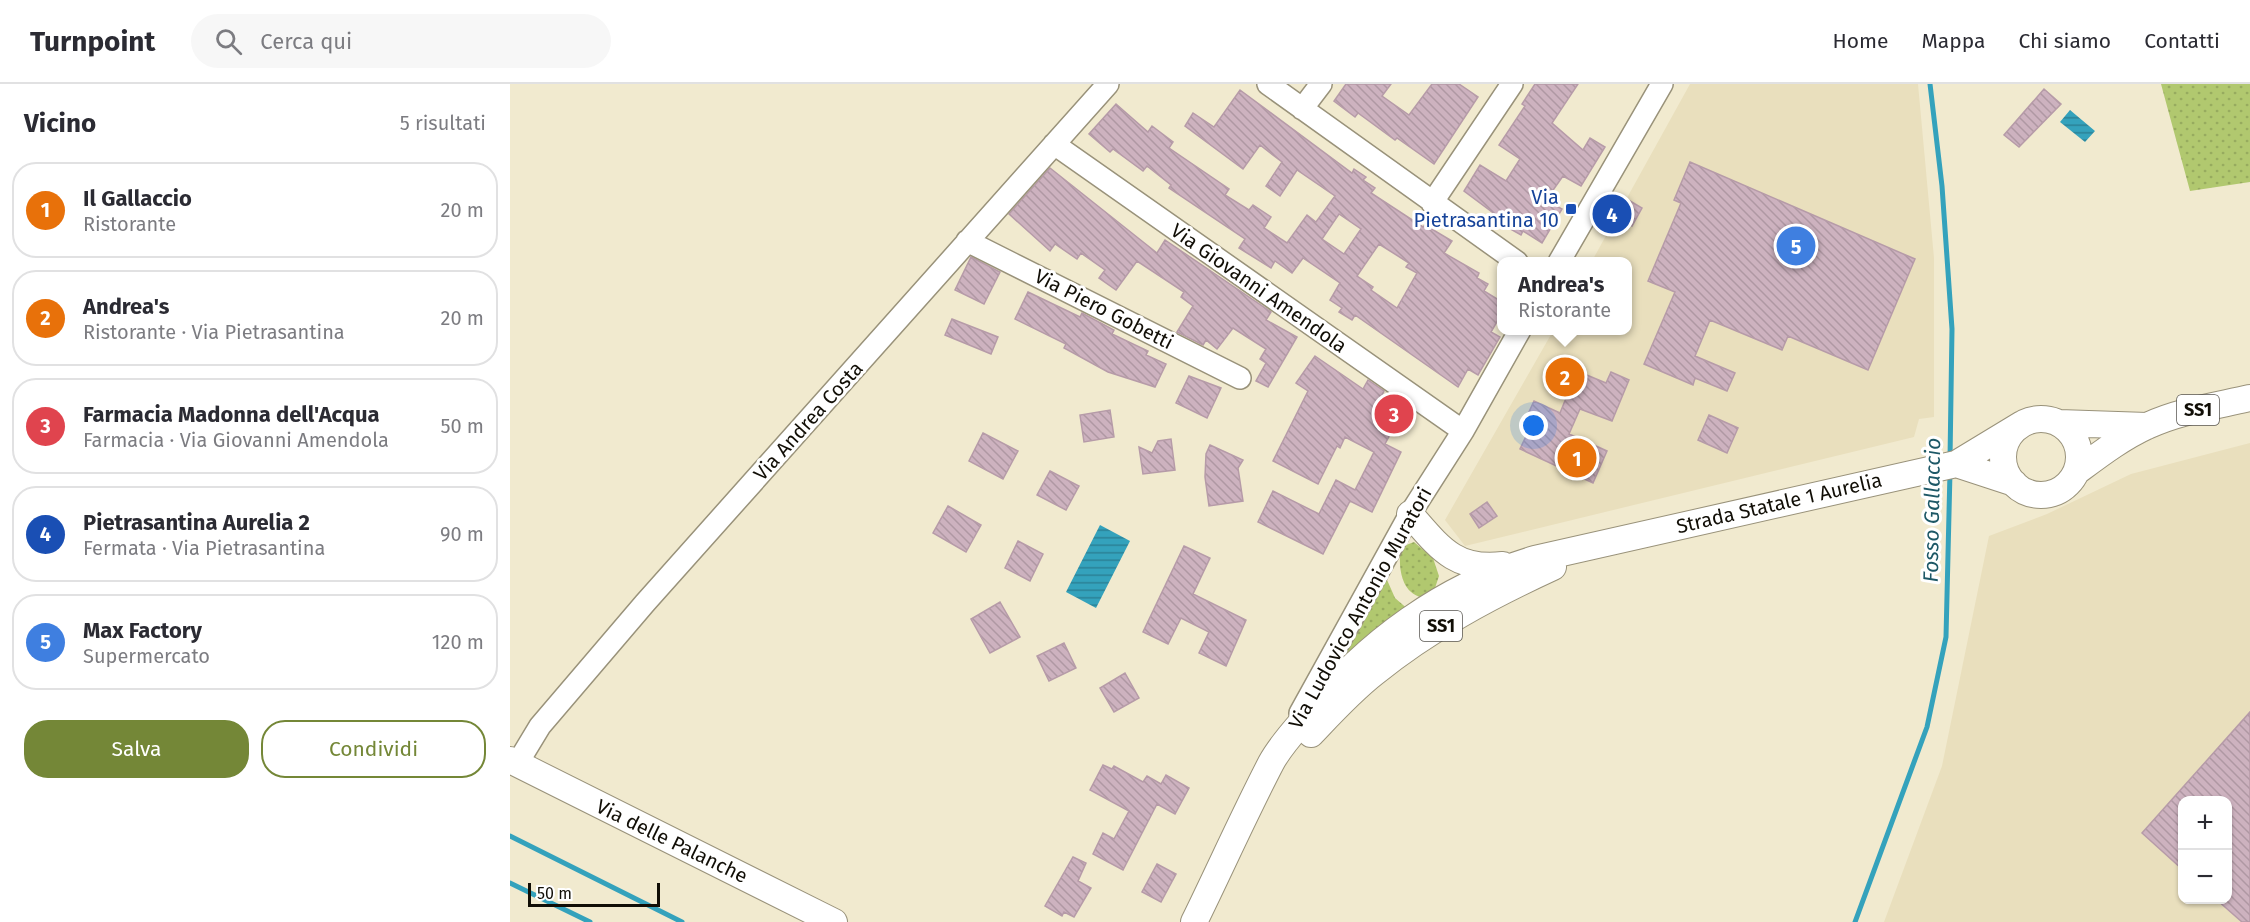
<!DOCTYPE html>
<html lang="it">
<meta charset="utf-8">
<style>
:root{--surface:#fff;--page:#f7f7f7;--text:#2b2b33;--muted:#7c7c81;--line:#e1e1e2;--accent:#748737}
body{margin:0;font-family:"Fira Sans",sans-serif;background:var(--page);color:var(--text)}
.controls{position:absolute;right:18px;bottom:18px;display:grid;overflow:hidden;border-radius:12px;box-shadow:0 2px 4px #0004}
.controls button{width:54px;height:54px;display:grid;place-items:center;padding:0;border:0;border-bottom:2px solid var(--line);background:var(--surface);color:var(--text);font:30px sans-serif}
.scale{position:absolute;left:18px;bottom:15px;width:132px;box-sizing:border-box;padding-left:6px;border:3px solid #110e06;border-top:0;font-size:16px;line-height:21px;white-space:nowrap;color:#110e06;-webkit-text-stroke:4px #fff;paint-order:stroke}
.you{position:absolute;left:1024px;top:342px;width:21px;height:21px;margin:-15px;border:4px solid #fff;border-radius:50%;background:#1a73e8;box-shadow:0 0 0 9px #1a73e833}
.badge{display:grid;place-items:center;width:39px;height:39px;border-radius:50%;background:var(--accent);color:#fff;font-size:20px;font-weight:700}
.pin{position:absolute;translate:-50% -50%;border:3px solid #fff;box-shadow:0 2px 6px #0006}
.popup{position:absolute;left:987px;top:173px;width:135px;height:78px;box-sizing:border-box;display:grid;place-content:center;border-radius:12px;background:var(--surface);filter:drop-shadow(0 2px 4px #0005);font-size:20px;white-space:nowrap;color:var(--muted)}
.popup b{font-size:22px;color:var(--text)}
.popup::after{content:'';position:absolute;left:50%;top:100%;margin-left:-12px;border:12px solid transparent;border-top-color:var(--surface)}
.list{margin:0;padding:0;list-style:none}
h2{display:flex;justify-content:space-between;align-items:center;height:78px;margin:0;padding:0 24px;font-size:26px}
h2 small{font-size:20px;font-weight:400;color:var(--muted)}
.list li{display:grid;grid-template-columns:39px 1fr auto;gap:18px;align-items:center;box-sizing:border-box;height:96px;margin:0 12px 12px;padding:0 12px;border:2px solid var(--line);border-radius:24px}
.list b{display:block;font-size:22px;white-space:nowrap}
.list p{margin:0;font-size:20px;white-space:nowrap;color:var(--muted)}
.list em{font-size:20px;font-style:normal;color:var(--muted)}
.actions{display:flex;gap:12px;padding:18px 24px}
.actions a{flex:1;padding:14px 0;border:2px solid var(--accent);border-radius:24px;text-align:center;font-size:21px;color:var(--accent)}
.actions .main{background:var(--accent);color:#fff}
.icon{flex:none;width:33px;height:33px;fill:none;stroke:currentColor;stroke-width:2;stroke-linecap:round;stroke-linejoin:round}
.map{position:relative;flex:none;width:1740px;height:838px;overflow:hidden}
header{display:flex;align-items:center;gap:36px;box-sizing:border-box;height:84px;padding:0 30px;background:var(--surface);border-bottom:2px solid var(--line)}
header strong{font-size:28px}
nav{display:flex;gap:33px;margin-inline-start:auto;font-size:21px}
.search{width:420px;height:54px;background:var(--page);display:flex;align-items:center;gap:15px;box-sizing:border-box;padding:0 21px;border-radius:33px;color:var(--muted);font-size:22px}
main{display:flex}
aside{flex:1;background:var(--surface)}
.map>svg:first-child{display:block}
</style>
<header>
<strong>Turnpoint</strong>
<div class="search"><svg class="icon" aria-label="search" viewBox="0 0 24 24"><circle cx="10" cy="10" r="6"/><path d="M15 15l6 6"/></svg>Cerca qui</div>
<nav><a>Home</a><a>Mappa</a><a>Chi siamo</a><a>Contatti</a></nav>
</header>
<main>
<aside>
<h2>Vicino<small>5 risultati</small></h2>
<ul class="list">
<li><span class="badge" style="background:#e8710a">1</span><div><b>Il Gallaccio</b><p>Ristorante</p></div><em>20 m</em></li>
<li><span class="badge" style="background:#e8710a">2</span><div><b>Andrea's</b><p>Ristorante · Via Pietrasantina</p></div><em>20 m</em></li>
<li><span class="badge" style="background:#e0444e">3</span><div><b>Farmacia Madonna dell'Acqua</b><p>Farmacia · Via Giovanni Amendola</p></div><em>50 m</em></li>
<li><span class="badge" style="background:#1a4fb4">4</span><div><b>Pietrasantina Aurelia 2</b><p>Fermata · Via Pietrasantina</p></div><em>90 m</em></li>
<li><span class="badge" style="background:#3f7fe0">5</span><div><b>Max Factory</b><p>Supermercato</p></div><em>120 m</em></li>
</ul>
<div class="actions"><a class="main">Salva</a><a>Condividi</a></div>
</aside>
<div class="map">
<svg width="1740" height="838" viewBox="0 0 1740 838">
<defs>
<pattern id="grass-dots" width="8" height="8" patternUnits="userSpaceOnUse" patternTransform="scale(1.5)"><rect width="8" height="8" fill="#b1c86f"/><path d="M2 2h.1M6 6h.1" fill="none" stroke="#97ab5f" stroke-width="1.8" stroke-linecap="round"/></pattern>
<pattern id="water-rules" width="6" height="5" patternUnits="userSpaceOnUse" patternTransform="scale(1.5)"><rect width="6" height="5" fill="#34a2bc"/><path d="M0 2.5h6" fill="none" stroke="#2b8297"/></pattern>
<pattern id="building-back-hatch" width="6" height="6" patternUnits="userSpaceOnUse" patternTransform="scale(1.5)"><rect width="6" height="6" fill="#cdb2bf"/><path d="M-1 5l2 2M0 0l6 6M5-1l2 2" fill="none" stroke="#af98a3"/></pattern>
</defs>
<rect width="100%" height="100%" fill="#f1eacf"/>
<path fill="#e9dfbd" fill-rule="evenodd" d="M1180,0h228l16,174v159l-15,2 -5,18 -449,109 -20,-26 108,-189 75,-1v-68l-36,-1z
M1740,359v479h-366l58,-156 47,-230 58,-22 84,-40zM1672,716h46v100h-46z"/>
<path fill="url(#grass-dots)" d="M1651,0h89v98l-60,9z
M904,458l19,16 6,18 -5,15 -13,6c-21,-5 -23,-33 -20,-50z
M874,489l11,25 15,13 -79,64z"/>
<path fill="url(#water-rules)" d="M1560,26l25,21 -10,11 -25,-20z
M590,441l30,16 -34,67 -30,-16z"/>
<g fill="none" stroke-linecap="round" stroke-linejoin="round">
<path stroke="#34a2bc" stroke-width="5" d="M1420,0l12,102 10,143 -2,130
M0,752l172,86
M0,799l80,39
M1345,838l72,-195 19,-90 4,-165"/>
</g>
<path fill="url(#building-back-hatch)" stroke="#b69ba8" stroke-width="1.5" fill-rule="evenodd" d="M836,0h45l-9,12 27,19 23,-31h27l19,13 -44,67 -37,-26 -2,2 -37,-27 -3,4 -21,-16z
M1025,0h43l-26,39 31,27 7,-12 15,9 -24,39 -18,-10 -17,24 16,9 -20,34 -19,-12 -2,4 -23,-13 2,-4 -36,-27 16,-26 26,16 14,-22 -21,-14 26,-39 -3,-2z
M1534,5l17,15 -42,43 -15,-12z
M730,6l112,83 2,-4 12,8 -3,3 12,8 -4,5 52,34 2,-2 27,16 -8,12 35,20 -2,5 11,6 -4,7 18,11v11l-11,19 9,5 -22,38 -10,-6 -10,18 -103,-72 -3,5 -13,-8 3,-4 -12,-8 10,-17 -37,-25 -11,15 -17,-12 -4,7 -32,-20 6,-9 -76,-51 2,-3 -24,-19 -4,5 -30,-22 -3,3 -21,-18 27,-30 32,28 4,-6 21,16 -4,6 60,41 -4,6 24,15 4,-5 18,12 -7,11 23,15 20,-28 9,7 19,-26 -38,-26 -17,26 -14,-10 16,-24 -22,-17 -17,24 -58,-43 8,-13 21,14zM829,130l22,15 -17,25 -22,-15zM869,160l30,19 -3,4 11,6 -20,35 -26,-18 2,-3 -16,-11z
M1180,78l225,97 -47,111 -80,-34 -6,14 -72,-30 -15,36 40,17 -8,18 -32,-13 -2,7 -49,-21 31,-72 -27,-11 33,-78 -7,-3z
M540,84l107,85 8,-13 106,72 -5,8 31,17 -29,50 -12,-6 10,-18 -6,-4 6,-10 -33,-21 -16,21 -11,-9 -3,5 -26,-13 16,-26 -12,-9 3,-5 -47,-31 -21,29 -17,-12 6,-8 -24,-17 -4,6 -22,-15 -5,7 -41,-37z
M1120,117l12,7 -10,18 -11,-9z
M461,173l29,15 -16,32 -29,-14z
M518,208l52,25 2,-4 32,17 -2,4 36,17 -2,4 20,9 -11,23 -47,-15 -44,-24 2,-4 -51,-25z
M442,235l46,18 -7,17 -46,-19z
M805,272l48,33 5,-9 16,11 -2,4 23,12 -20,37 16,8 -29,60 -22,-11 -27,53 -65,-32 15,-31 46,23 17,-34 19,10 19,-38 -29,-15 -5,11 -3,-2 -19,38 -45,-23 35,-70 -12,-8z
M1067,287l29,12 5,-11 18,8 -17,41 -32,-12 -11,25 38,17 -14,32 -73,-34 9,-19 -7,-3 12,-26 26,12z
M679,292l32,12 -14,30 -31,-15z
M600,326l4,27 -30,5 -4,-27z
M1199,331l29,13 -11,25 -29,-13z
M473,349l35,18 -15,28 -34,-18z
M661,355l4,31 -32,4 -4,-27 13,6 6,-12z
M700,361l33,15 -5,8 5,33 -34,5 -4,-29 1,-23z
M540,387l29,15 -13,24 -29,-15z
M977,418l10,14 -18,12 -9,-14z
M438,422l33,19 -15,27 -33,-19z
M508,457l25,13 -13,27 -25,-13z
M674,462l26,12 -17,36 53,26 -20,46 -27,-13 10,-21 -28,-14 -13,26 -25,-12z
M490,518l20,35 -30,16 -19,-34z
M554,559l12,25 -27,13 -12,-25z
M615,589l14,25 -25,14 -14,-24z
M1740,628v210h-8l-25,-22h11v-99h-46v68l-40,-36z
M593,681l9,4 2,-3 29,16 4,-6 14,8 5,-9 23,13 -14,26 -18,-10 -34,66 -30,-16 10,-21 11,6 15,-28 -39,-21z
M563,773l13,6 -8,18 13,7 -17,29 -10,-5 -2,4 -17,-10z
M647,780l19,10 -15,28 -19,-10z"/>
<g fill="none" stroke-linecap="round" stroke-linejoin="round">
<g stroke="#99927a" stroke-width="24">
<path id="minor" d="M758,0l249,178
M792,25l19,-25
M544,60l409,287
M922,119l80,-119
M457,157l273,137
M1049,178l103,-178
M790,629l110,-199 53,-83 57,-101
M7,680l23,-38 105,-123 463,-519"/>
</g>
<g stroke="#99927a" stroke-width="28">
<path id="major" d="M1493 373a38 38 0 1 1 76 0a38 38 0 1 1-76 0Z
M1549,339l88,3
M1446,380l58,19
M1566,388c23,-17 45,-34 71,-46 32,-15 68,-20 103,-28
M900,430c29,33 45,57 93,51
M801,650c20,-21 40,-43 63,-61 54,-44 116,-77 179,-106
M0,676l324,162
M684,838c26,-53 50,-107 77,-159 9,-17 24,-33 36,-47 60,-74 137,-130 228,-157l421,-95 66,-40"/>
</g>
<use href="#minor" stroke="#fff" stroke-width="21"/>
<use href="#major" stroke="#fff" stroke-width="26"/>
</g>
<rect fill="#1a4fb4" stroke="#fff" stroke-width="2" x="1055" y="119" width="12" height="12" rx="3"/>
<g text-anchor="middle" stroke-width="6" stroke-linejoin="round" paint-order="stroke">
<g fill="#fff" stroke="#585651" stroke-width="1.5">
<rect x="1667" y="311" width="42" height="30" rx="4.5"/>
<rect x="910" y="527" width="42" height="30" rx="4.5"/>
</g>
<g font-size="18" font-weight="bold" fill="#110e06">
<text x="1688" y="332">SS1</text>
<text x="931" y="548">SS1</text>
</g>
<g font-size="20" fill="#164399" stroke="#fff" text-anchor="end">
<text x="1049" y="120">Via<tspan x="1049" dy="23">Pietrasantina 10</tspan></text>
</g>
<g font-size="20" fill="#110e06" stroke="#fff">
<text transform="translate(749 204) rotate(35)" y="7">Via Giovanni Amendola</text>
<text transform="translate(594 225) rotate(27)" y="7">Via Piero Gobetti</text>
<text transform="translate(298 337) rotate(-48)" y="7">Via Andrea Costa</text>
<text transform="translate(1269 419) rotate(-13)" y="7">Strada Statale 1 Aurelia</text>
<text transform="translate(850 524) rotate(-61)" y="7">Via Ludovico Antonio Muratori</text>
<text transform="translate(162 757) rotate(26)" y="7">Via delle Palanche</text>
</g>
<g font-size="21" font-style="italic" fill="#1d5866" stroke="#fff">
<text transform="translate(1422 426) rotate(-89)" y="7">Fosso Gallaccio</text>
</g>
</g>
</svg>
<div class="controls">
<button>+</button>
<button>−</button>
</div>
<div class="scale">50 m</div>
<div class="you"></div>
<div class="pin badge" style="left:1067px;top:374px;background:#e8710a">1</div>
<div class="pin badge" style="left:1055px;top:293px;background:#e8710a">2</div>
<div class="popup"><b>Andrea's</b>Ristorante</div>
<div class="pin badge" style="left:884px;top:330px;background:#e0444e">3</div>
<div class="pin badge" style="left:1102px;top:130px;background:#1a4fb4">4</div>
<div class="pin badge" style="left:1286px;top:162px;background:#3f7fe0">5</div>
</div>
</main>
